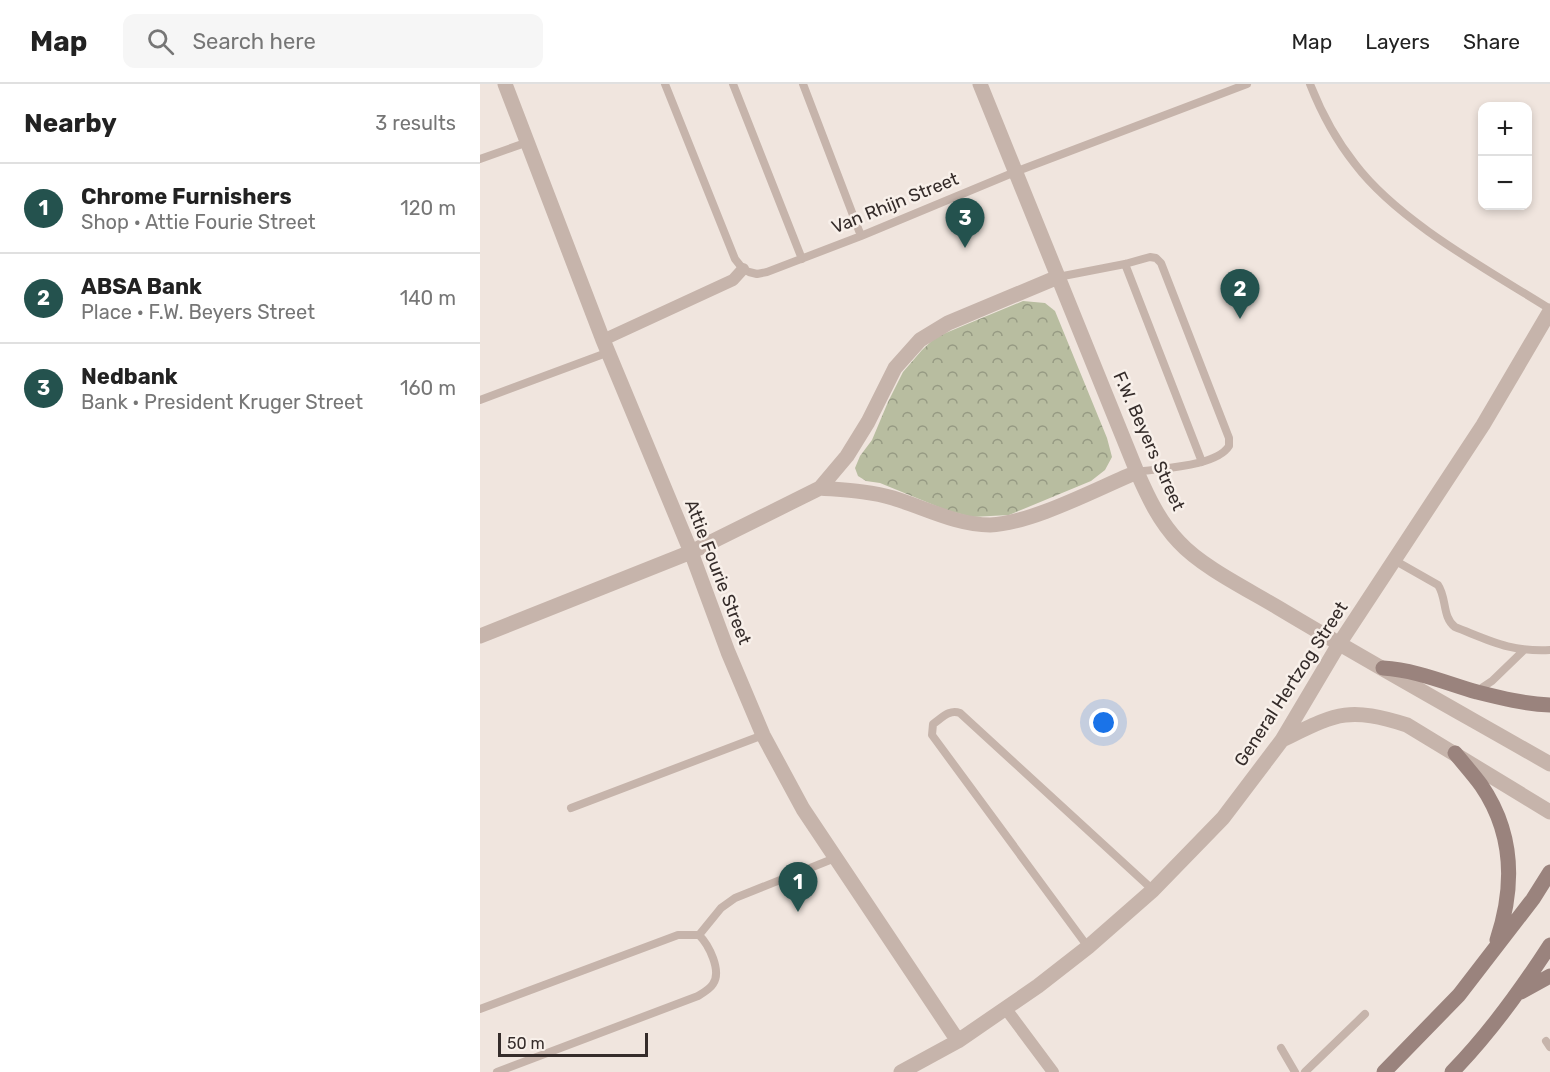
<!DOCTYPE html>
<meta charset="utf-8">
<style>
:root{--surface:#fff;--page:#f6f6f6;--text:#222;--muted:#767676;--line:#e0e0e0;--accent:#24524e}
body{margin:0;font-family:Rubik,sans-serif;background:var(--page);color:var(--text)}
.controls{position:absolute;right:18px;top:18px;display:grid;overflow:hidden;border-radius:12px;box-shadow:0 3px 9px #0003}
.controls button{width:54px;height:54px;display:grid;place-items:center;padding:0;border:0;border-bottom:2px solid var(--line);background:var(--surface);color:var(--text);font:30px sans-serif}
.scale{position:absolute;left:18px;bottom:15px;width:150px;box-sizing:border-box;padding-left:6px;border:3px solid #352c2a;border-top:0;font-size:16px;line-height:21px;white-space:nowrap;color:#352c2a;-webkit-text-stroke:4px #f8f0ea;paint-order:stroke}
.you{position:absolute;left:624px;top:639px;width:21px;height:21px;margin:-15px;border:4px solid #fff;border-radius:50%;background:#1a73e8;box-shadow:0 0 0 9px #1a73e833}
.badge{display:grid;place-items:center;width:39px;height:39px;border-radius:50%;background:var(--accent);color:#fff;font-size:20px;font-weight:700}
.pin{position:absolute;translate:-50% -50px;filter:drop-shadow(0 2px 3px #0008)}
.pin::after{content:'';position:absolute;top:32px;width:21px;height:18px;background:inherit;clip-path:polygon(0 0,100% 0,50% 100%)}
.list{margin:0;padding:0;list-style:none}
h2{display:flex;justify-content:space-between;align-items:center;height:78px;margin:0;padding:0 24px;font-size:26px}
h2 small{font-size:20px;font-weight:400;color:var(--muted)}
.list li{display:grid;grid-template-columns:39px 1fr auto;gap:18px;align-items:center;box-sizing:border-box;height:90px;padding:0 24px;border-top:2px solid var(--line)}
.list b{display:block;font-size:22px;white-space:nowrap}
.list p{margin:0;font-size:20px;white-space:nowrap;color:var(--muted)}
.list em{font-size:20px;font-style:normal;color:var(--muted)}
.icon{flex:none;width:33px;height:33px;fill:none;stroke:currentColor;stroke-width:2;stroke-linecap:round;stroke-linejoin:round}
.map{position:relative;flex:none;width:1070px;height:988px;overflow:hidden}
header{display:flex;align-items:center;gap:36px;box-sizing:border-box;height:84px;padding:0 30px;background:var(--surface);border-bottom:2px solid var(--line)}
header strong{font-size:28px}
nav{display:flex;gap:33px;margin-inline-start:auto;font-size:21px}
.search{width:420px;height:54px;background:var(--page);display:flex;align-items:center;gap:15px;box-sizing:border-box;padding:0 21px;border-radius:12px;color:var(--muted);font-size:22px}
main{display:flex}
aside{flex:1;background:var(--surface)}
.map>svg:first-child{display:block}
</style>
<header>
<strong>Map</strong>
<div class="search"><svg class="icon" aria-label="search" viewBox="0 0 24 24"><circle cx="10" cy="10" r="6"/><path d="M15 15l6 6"/></svg>Search here</div>
<nav><a>Map</a><a>Layers</a><a>Share</a></nav>
</header>
<main>
<aside>
<h2>Nearby<small>3 results</small></h2>
<ul class="list">
<li><span class="badge">1</span><div><b>Chrome Furnishers</b><p>Shop · Attie Fourie Street</p></div><em>120 m</em></li>
<li><span class="badge">2</span><div><b>ABSA Bank</b><p>Place · F.W. Beyers Street</p></div><em>140 m</em></li>
<li><span class="badge">3</span><div><b>Nedbank</b><p>Bank · President Kruger Street</p></div><em>160 m</em></li>
</ul>
</aside>
<div class="map">
<svg width="1070" height="988" viewBox="0 0 1070 988">
<defs>
<pattern id="park-crowns" width="20" height="18" patternUnits="userSpaceOnUse" patternTransform="scale(1.5)"><rect width="20" height="18" fill="#b8bda0"/><path d="M2 6a3 3 0 1 1 6 0M12 15a3 3 0 1 1 6 0" fill="none" stroke="#969a83"/></pattern>
</defs>
<rect width="100%" height="100%" fill="#f0e5de"/>
<path fill="url(#park-crowns)" d="M543,217l22,2 10,8 52,127 5,19 -7,13 -14,11 -82,34 -37,2 -26,-7 -66,-27 -14,-2 -8,-5 -3,-8 5,-12 12,-16 16,-38 15,-30 19,-22 14,-13z"/>
<g fill="none" stroke-linecap="round" stroke-linejoin="round">
<path stroke="#c6b4ab" stroke-width="8" d="M185,0l70,175 8,10 6,3 8,2 10,-2 94,-36 154,-64 232,-88
M253,0l69,175
M323,0l58,152
M830,0c11,28 26,56 45,80 44,58 133,106 195,145
M0,75l48,-17
M645,180l77,198
M578,193l67,-13 25,-7 6,1 5,5 68,175v8c-13,21 -69,22 -92,26
M0,316l129,-48
M914,476l44,25c9,13 4,32 17,42 36,14 55,25 95,23
M997,607l15,-10 31,-30
M91,724l192,-73
M219,851l22,-27 14,-10 100,-40
M608,863l-156,-212 1,-11c9,-6 16,-15 27,-11l193,177
M0,925l198,-74h21c10,10 23,36 14,49 -3,5 -10,9 -15,12l-201,76
M1066,957l4,6
M801,964l14,24
M825,988l60,-58"/>
<path stroke="#c6b4ab" stroke-width="12" d="M123,256l130,-60 10,-11
M526,925l47,63"/>
<path stroke="#c6b4ab" stroke-width="15" d="M25,0l98,256 88,212 37,100 35,83 40,74 155,232
M500,0l157,388c11,25 22,49 42,70 23,25 68,47 98,65 90,54 182,105 273,157
M340,404c24,2 50,3 73,10 32,10 64,27 97,27 43,-2 106,-36 147,-53
M0,552l211,-84 129,-64 27,-32 21,-34 27,-54 25,-28 28,-17 110,-46
M802,656c54,-26 64,-34 125,-15l143,87
M421,988l57,-31 80,-55 50,-39 65,-57 70,-72 59,-78 57,-96 144,-219 67,-114"/>
<path stroke="#9a837d" stroke-width="15" d="M903,584c33,2 63,15 94,24 24,6 48,12 73,13
M975,669c8,10 18,21 26,32 33,48 34,101 16,155
M1041,908l29,-16
M904,988l75,-77 74,-96 17,-27
M972,988c38,-39 69,-82 98,-127"/>
</g>
<g text-anchor="middle" stroke-width="5" stroke-linejoin="round" paint-order="stroke">
<g font-size="18" fill="#352c2a" stroke="#f8f0ea">
<text transform="translate(415 119) rotate(-22)" y="6">Van Rhijn Street</text>
<text transform="translate(669 357) rotate(66)" y="6">F.W. Beyers Street</text>
<text transform="translate(238 488) rotate(69)" y="6">Attie Fourie Street</text>
<text transform="translate(811 600) rotate(-57)" y="6">General Hertzog Street</text>
</g>
</g>
</svg>
<div class="controls">
<button>+</button>
<button>−</button>
</div>
<div class="scale">50 m</div>
<div class="you"></div>
<div class="pin badge" style="left:318px;top:828px">1</div>
<div class="pin badge" style="left:760px;top:235px">2</div>
<div class="pin badge" style="left:485px;top:164px">3</div>
</div>
</main>
